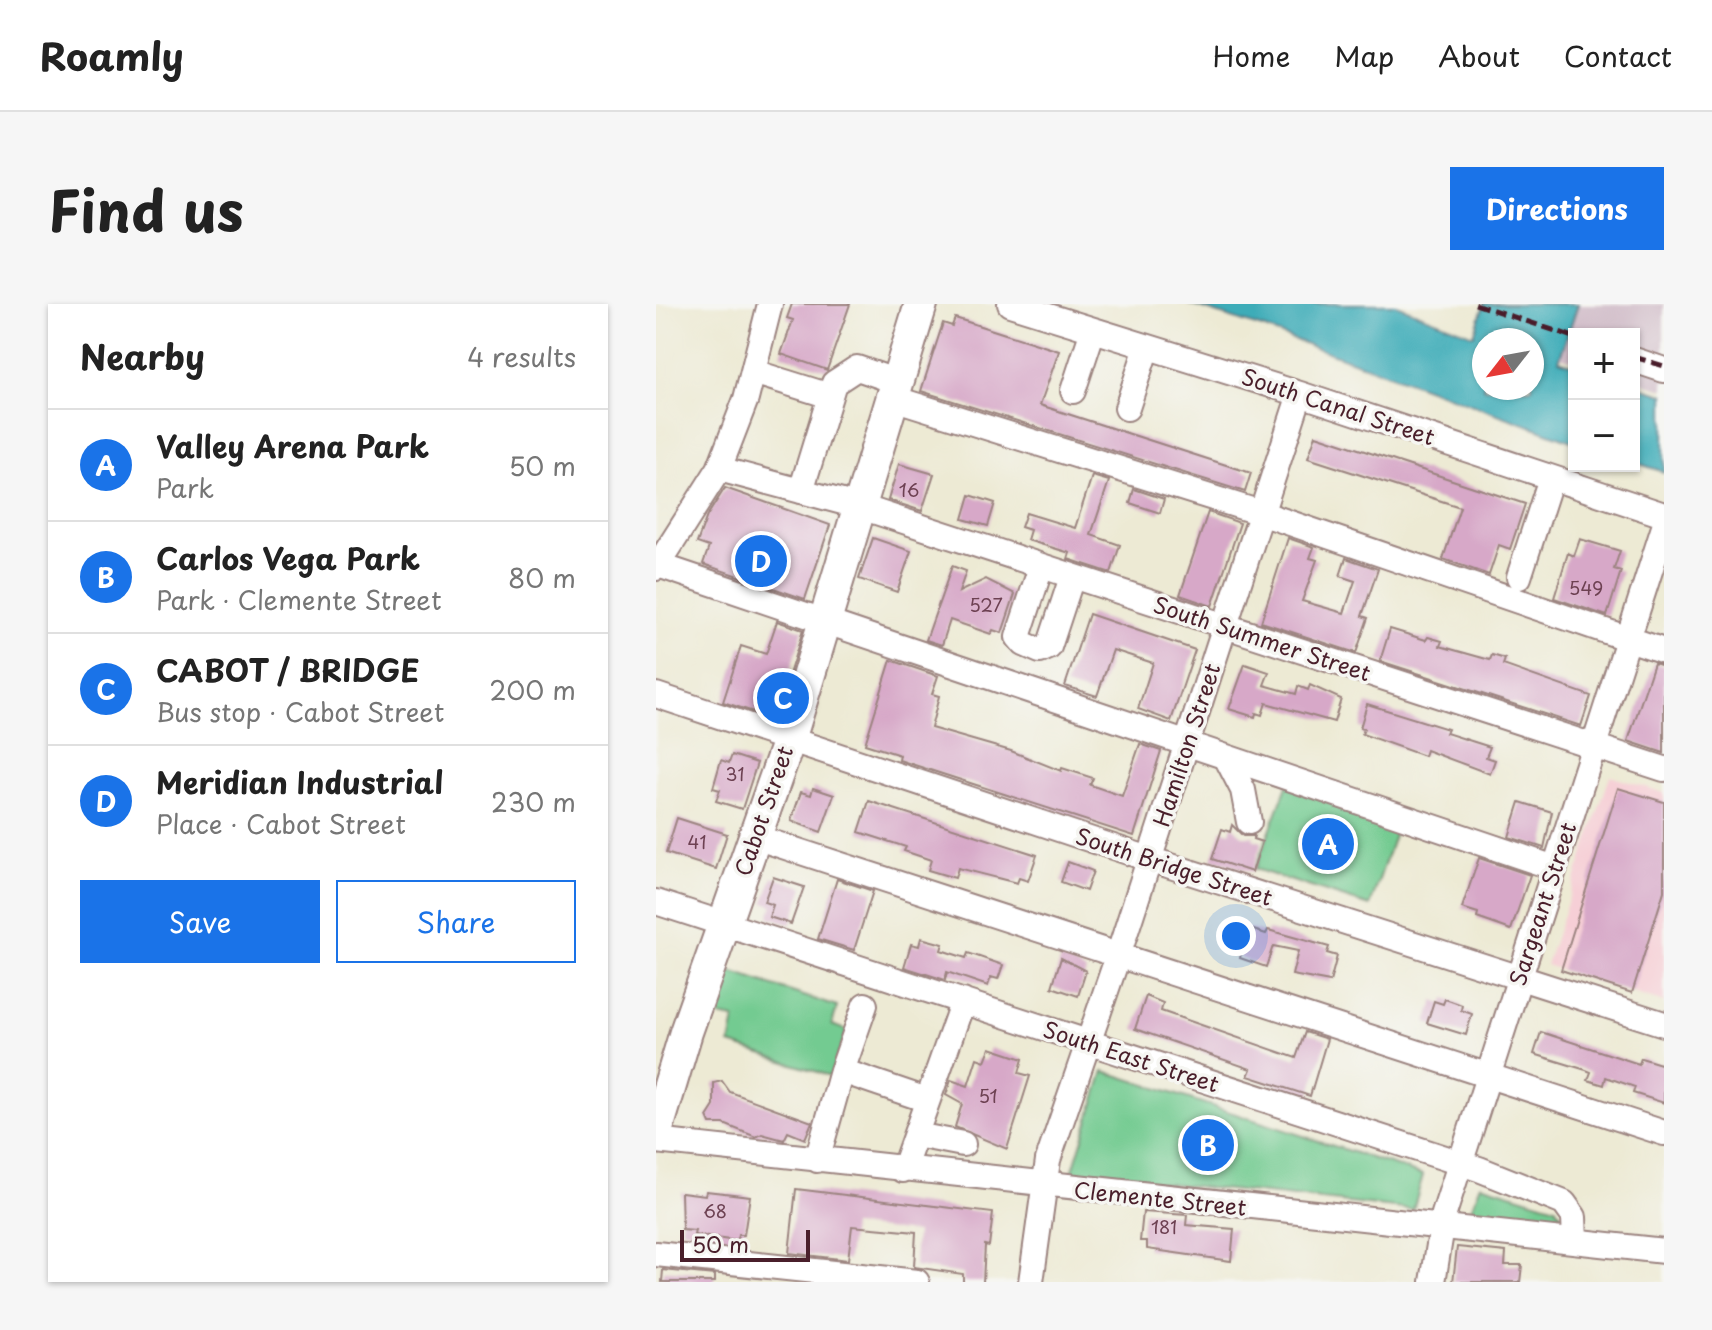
<!DOCTYPE html>
<meta charset="utf-8">
<style>
:root{--surface:#fff;--page:#f6f6f6;--text:#222;--muted:#767676;--line:#e0e0e0;--accent:#1a73e8}
body{margin:0;font-family:"Playpen Sans",sans-serif;background:var(--page);color:var(--text)}
.controls{position:absolute;right:24px;top:24px;display:grid;overflow:hidden;border-radius:0px;box-shadow:0 2px 6px #0004}
.controls button{width:72px;height:72px;display:grid;place-items:center;padding:0;border:0;border-bottom:2px solid var(--line);background:var(--surface);color:var(--text);font:40px sans-serif}
.compass{position:absolute;left:816px;top:24px;width:72px;height:72px;border-radius:50%;background:var(--surface);box-shadow:0 2px 6px #0004;rotate:239deg}
.scale{position:absolute;left:24px;bottom:20px;width:130px;box-sizing:border-box;padding-left:8px;border:4px solid #4a1f2b;border-top:0;font-size:22px;line-height:28px;white-space:nowrap;color:#4a1f2b;-webkit-text-stroke:6px #f6f6f2;paint-order:stroke}
.you{position:absolute;left:580px;top:632px;width:28px;height:28px;margin:-20px;border:6px solid #fff;border-radius:50%;background:#1a73e8;box-shadow:0 0 0 12px #1a73e833}
.badge{display:grid;place-items:center;width:52px;height:52px;border-radius:50%;background:var(--accent);color:#fff;font-size:26px;font-weight:700}
.pin{position:absolute;translate:-50% -50%;border:4px solid #fff;box-shadow:0 2px 8px #0006}
.list{margin:0;padding:0;list-style:none}
h2{display:flex;justify-content:space-between;align-items:center;height:104px;margin:0;padding:0 32px;font-size:34px}
h2 small{font-size:26px;font-weight:400;color:var(--muted)}
.list li{display:grid;grid-template-columns:52px 1fr auto;gap:24px;align-items:center;box-sizing:border-box;height:112px;padding:0 32px;border-top:2px solid var(--line)}
.list b{display:block;font-size:30px;white-space:nowrap}
.list p{margin:0;font-size:26px;white-space:nowrap;color:var(--muted)}
.list em{font-size:26px;font-style:normal;color:var(--muted)}
.actions{display:flex;gap:16px;padding:24px 32px}
.actions a{flex:1;padding:18px 0;border:2px solid var(--accent);border-radius:0px;text-align:center;font-size:28px;color:var(--accent)}
.actions .main{background:var(--accent);color:#fff}
.map{position:relative;flex:none;width:1008px;height:978px;overflow:hidden;border-radius:0px}
header{display:flex;align-items:center;gap:48px;box-sizing:border-box;height:112px;padding:0 40px;background:var(--surface);border-bottom:2px solid var(--line)}
header strong{font-size:38px}
nav{display:flex;gap:44px;margin-inline-start:auto;font-size:28px}
.intro{display:flex;align-items:center;justify-content:space-between;box-sizing:border-box;height:192px;padding:0 48px}
h1{margin:0;font-size:56px}
.button{padding:20px 36px;border-radius:0px;background:var(--accent);color:#fff;font-size:28px;font-weight:700}
main{display:flex;gap:48px;padding:0 48px}
aside{flex:1;background:var(--surface);border-radius:0px;box-shadow:0 2px 6px #0004}
.map>svg:first-child{display:block}
</style>
<header>
<strong>Roamly</strong>
<nav><a>Home</a><a>Map</a><a>About</a><a>Contact</a></nav>
</header>
<div class="intro"><h1>Find us</h1><a class="button">Directions</a></div>
<main>
<aside>
<h2>Nearby<small>4 results</small></h2>
<ul class="list">
<li><span class="badge">A</span><div><b>Valley Arena Park</b><p>Park</p></div><em>50 m</em></li>
<li><span class="badge">B</span><div><b>Carlos Vega Park</b><p>Park · Clemente Street</p></div><em>80 m</em></li>
<li><span class="badge">C</span><div><b>CABOT / BRIDGE</b><p>Bus stop · Cabot Street</p></div><em>200 m</em></li>
<li><span class="badge">D</span><div><b>Meridian Industrial</b><p>Place · Cabot Street</p></div><em>230 m</em></li>
</ul>
<div class="actions"><a class="main">Save</a><a>Share</a></div>
</aside>
<div class="map">
<svg width="1008" height="978" viewBox="0 0 1008 978">
<rect width="100%" height="100%" fill="#f6f6f2"/>
<filter id="ink" filterUnits="userSpaceOnUse"><feTurbulence type="fractalNoise" baseFrequency=".0125" numOctaves="2"/><feDisplacementMap in="SourceGraphic" scale="16" xChannelSelector="R" yChannelSelector="G"/><feConvolveMatrix kernelMatrix="1 2 1 2 8 2 1 2 1" color-interpolation-filters="sRGB"/></filter>
<filter id="wash" filterUnits="userSpaceOnUse"><feTurbulence type="fractalNoise" baseFrequency=".006" numOctaves="4" result="noise"/><feDisplacementMap in="SourceGraphic" scale="32" xChannelSelector="R" yChannelSelector="G"/><feGaussianBlur stdDeviation="1.8" result="paint"/><feColorMatrix in="noise" values="0 0 0 0 0 0 0 0 0 0 0 0 0 0 0 0 0 1.4 0 .05"/><feComposite in="paint" operator="in"/></filter>
<g filter="url(#wash)">
<rect width="100%" height="100%" fill="#edead4"/>
<path fill="#f6cfd6" d="M954,472l54,17v210l-118,-38z"/>
<path fill="#d1bdc9" d="M918,0h90v85l-30,-9v-46h-60v27l-15,-5z"/>
<path fill="#73cb91" stroke="#5e755e" stroke-width="2" d="M633,477l111,37 -30,88 -115,-37z
M75,668l106,35 -5,18 15,5 -17,46 -100,-32 5,-25 -18,-3z
M448,767l319,104 -10,35 -341,-37z
M825,880l75,23 6,8 -10,6 -82,-9z"/>
<path fill="#3cacb8" stroke="#436672" stroke-width="2" fill-rule="evenodd" d="M532,0h206l80,31 10,-31h94l-19,56 15,5v77l-309,-113zM828,36h48v48h-48z
M978,81l30,9v78l-30,-10z"/>
<g id="blocks">
<path fill="#d7a8c8" d="M136,0h58l-23,66 -46,-16 12,-34 -6,-2z
M299,14l104,33 -19,54 211,68 -6,19 -324,-101 22,-68 9,3z
M660,131l209,69 -15,45 -11,-4 -10,30 -46,-16 17,-52 -152,-49z
M243,160l35,10 -12,37 -34,-11z
M436,172l17,5 -18,54 29,10 -9,28 -43,-14 2,-6 -43,-13 3,-10 -9,-3 5,-14 49,15z
M69,184l105,37 -25,74 -102,-35 6,-17 -12,-4 10,-27z
M478,185l30,10 -4,14 -30,-10z
M314,191l25,8 -7,23 -25,-7z
M552,208l32,11 -28,83 -32,-11z
M217,234l38,13 -14,41 -38,-13z
M632,234l26,9 -4,11 7,2 -15,41 42,12 11,-32 -15,-5 6,-18 32,11 -16,47 6,2 -12,35 -95,-31z
M924,235l40,12 -6,18 7,2 -14,45 -53,-18 14,-45 6,3z
M296,262l14,5 -7,21 27,-13 29,15 -13,39 -9,-3 -2,4 -41,-14 -8,25 -16,-5z
M433,310l106,36 -24,71 -33,-12 15,-46 -40,-13 -16,46 -32,-10z
M121,317l26,9 -28,89 -52,-17 18,-56 25,8z
M734,325l36,11 2,-3 14,4 -2,5 50,14 2,-5 13,4 -2,6 88,31 -10,30 -201,-65z
M235,356l47,16 -6,18 7,2 -8,32 80,23 50,20 1,-3 31,10 -3,7 32,11 18,-52 21,7 -27,85 -235,-76 1,-5 -35,-11z
M998,359l10,3v87l-36,-12z
M589,360l24,8 -5,13 32,9 2,-8 10,4 2,-5 31,14 -7,23 -68,-19 -4,12 -6,-2 -1,4 -26,-8z
M711,400l81,25 -2,4 44,14 -4,10 9,3 -5,14 -64,-24 -2,6 -62,-22 2,-5 -4,-1z
M76,451l25,8 -15,46 -26,-8 4,-11 -7,-2 8,-28 8,3z
M157,484l21,7 -13,37 -30,-11 10,-29 10,3z
M962,484l46,14v89l-32,102 -71,-23z
M213,497l168,54 -9,26 -9,-3 -2,5 -59,-15 -3,10 -27,-8 3,-10 -27,-9 2,-4 -47,-15z
M864,498l32,10 -8,36 -35,-11z
M21,514l50,16 -11,35 -50,-16z
M576,521l11,11h11l-1,3 9,3 -10,30 -40,-13 10,-30 8,3z
M823,554l51,17 -19,55 -34,-12 1,-5 -16,-5z
M412,558l25,9 -7,20 -25,-9z
M117,573l31,10 -13,37 -22,-7 4,-12 -9,-3z
M181,575l36,12 -19,59 -36,-11z
M585,622l25,8 2,-4 61,17 -2,6 10,3 -7,26 -38,-7 6,-24 -25,-5 -7,21 -26,-9 1,-4 -8,-2z
M265,634l22,6 -2,6 25,8 2,-5 35,12 -5,14 -7,-2 -3,9 -41,-14 -2,8 -41,-13 7,-23 8,2z
M405,654l25,13 -8,25 -26,-9z
M490,692l17,7 -2,8 135,47 9,-26 22,7 -17,57 -62,-20 3,-7 -116,-40z
M789,695l17,6 -1,5 11,4 -6,21 -39,-12 7,-22 9,3z
M885,728l98,32 2,-6 23,7v38l-31,-10 2,-6 -29,-10 -2,8 -16,-5 3,-8 -5,-2 -52,-16z
M334,744l33,11 -4,14 11,3 -23,73 -52,-22 7,-23 -16,-9 5,-15 17,6 9,-28 8,3z
M66,777l8,11 82,30 -7,17 -17,-7 -4,8 -22,-6 -6,3 -32,-13h-14l-3,-7 7,-11v-23z
M140,885l197,24 -4,33 -4,-1 -2,37h-20v-8l-49,-7 2,-35 -64,-6 -4,34 -59,-7z
M50,887l44,5 -6,39h-6l-1,6 -43,-6 1,-4 -13,-1 -1,-38 24,3z
M487,908l44,3 -1,10 48,4 -3,32 -84,-12v-8h-7z
M801,943l49,5 -1,13h17l-2,17h-67z
M7,966l52,5v7h-53z"/>
</g>
</g>
<g filter="url(#ink)">
<use href="#blocks" fill-opacity="0" stroke="#9c8480" stroke-width="2"/>
<g fill="none" stroke-linecap="round" stroke-linejoin="round">
<g stroke="#9c8480" stroke-width="28">
<path id="minor" d="M354,0l290,90 364,121
M978,56l30,10
M97,68l77,24 4,-13 23,-15 41,14
M417,87l20,-61
M237,94l368,115 403,138
M471,104l20,-61
M63,165l142,38 803,262
M145,187l29,-95
M2,261l897,303
M385,263l-23,70 6,7 16,7 9,-4 23,-70
M0,264l63,-99 27,-70 24,-95
M863,273l32,-99
M0,391l493,164 515,165
M571,455l16,31 6,32
M99,533l909,296
M0,598l823,267 85,34 10,14 1,24
M209,701l-23,66 85,29
M260,831l47,9
M0,837l1008,110
M161,856l25,-89
M247,866l60,-169
M0,950l261,28
M375,978l17,-122 70,-204 182,-562
M777,978l11,-68 220,-687"/>
</g>
<g stroke="#9c8480" stroke-width="36">
<path id="major" d="M0,828l30,-100 103,-292 132,-436"/>
</g>
<use href="#minor" stroke="#fff" stroke-width="24"/>
<use href="#major" stroke="#fff" stroke-width="32"/>
<path stroke="#4a1f2b" stroke-width="5" stroke-dasharray="12 6" stroke-linecap="butt" d="M819,0l99,33
M978,53l30,9"/>
</g>
</g>
<g text-anchor="middle" stroke-width="7" stroke-linejoin="round" paint-order="stroke">
<g font-size="18" fill="#6d4152">
<text x="253" y="193">16</text>
<text x="930" y="291">549</text>
<text x="330" y="308">527</text>
<text x="79" y="477">31</text>
<text x="41" y="545">41</text>
<text x="332" y="799">51</text>
<text x="59" y="914">68</text>
<text x="508" y="930">181</text>
</g>
<g font-size="22" fill="#4a1f2b" stroke="#f6f6f2">
<text transform="translate(682 103) rotate(18)" y="8">South Canal Street</text>
<text transform="translate(606 335) rotate(18)" y="8">South Summer Street</text>
<text transform="translate(531 441) rotate(-72)" y="8">Hamilton Street</text>
<text transform="translate(108 507) rotate(-71)" y="8">Cabot Street</text>
<text transform="translate(518 563) rotate(18)" y="8">South Bridge Street</text>
<text transform="translate(887 600) rotate(-72)" y="8">Sargeant Street</text>
<text transform="translate(475 753) rotate(18)" y="8">South East Street</text>
<text transform="translate(504 895) rotate(6)" y="8">Clemente Street</text>
</g>
</g>
</svg>
<div class="controls">
<button>+</button>
<button>−</button>
</div>
<svg class="compass" viewBox="-18 -18 36 36"><path d="M0-13l5 13h-10z" fill="#e53935"/><path d="M0 13l5-13h-10z" fill="#767676"/></svg>
<div class="scale">50 m</div>
<div class="you"></div>
<div class="pin badge" style="left:672px;top:540px">A</div>
<div class="pin badge" style="left:552px;top:841px">B</div>
<div class="pin badge" style="left:127px;top:394px">C</div>
<div class="pin badge" style="left:105px;top:257px">D</div>
</div>
</main>
